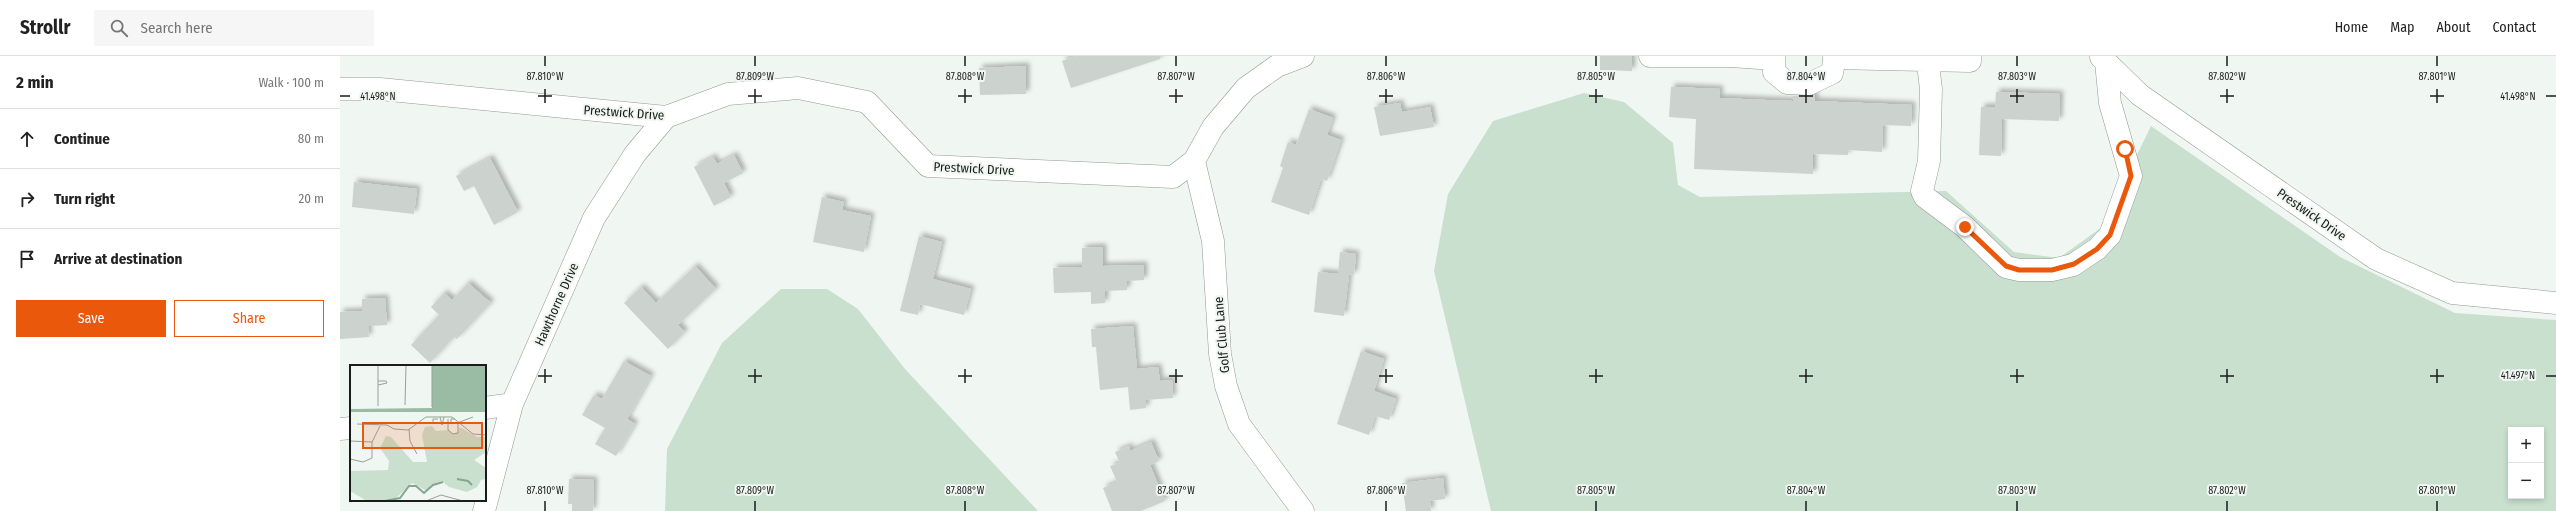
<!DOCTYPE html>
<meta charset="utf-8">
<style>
:root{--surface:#fff;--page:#f6f6f6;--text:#222;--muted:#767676;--line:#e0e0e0;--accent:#ea580c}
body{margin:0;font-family:"Fira Sans Condensed",sans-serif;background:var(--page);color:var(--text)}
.controls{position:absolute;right:12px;bottom:12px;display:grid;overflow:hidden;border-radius:0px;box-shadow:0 2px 6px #0003}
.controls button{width:36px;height:36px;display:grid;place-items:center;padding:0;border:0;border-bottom:1px solid var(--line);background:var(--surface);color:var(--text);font:20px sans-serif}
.stop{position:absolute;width:12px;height:12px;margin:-9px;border:3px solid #ea580c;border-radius:50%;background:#fff}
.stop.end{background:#ea580c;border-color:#fff;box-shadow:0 1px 4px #0008}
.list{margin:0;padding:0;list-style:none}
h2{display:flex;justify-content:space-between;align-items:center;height:52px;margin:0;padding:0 16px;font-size:17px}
h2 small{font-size:13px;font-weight:400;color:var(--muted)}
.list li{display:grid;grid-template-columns:26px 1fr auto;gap:12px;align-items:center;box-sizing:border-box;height:60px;padding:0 16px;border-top:1px solid var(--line)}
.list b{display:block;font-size:15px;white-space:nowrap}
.list em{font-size:13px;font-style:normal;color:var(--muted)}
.actions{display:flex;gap:8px;padding:12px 16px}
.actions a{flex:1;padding:9px 0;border:1px solid var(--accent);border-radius:0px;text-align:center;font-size:14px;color:var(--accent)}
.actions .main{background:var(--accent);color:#fff}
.icon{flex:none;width:22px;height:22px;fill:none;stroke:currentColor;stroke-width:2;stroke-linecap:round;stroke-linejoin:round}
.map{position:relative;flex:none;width:2216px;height:455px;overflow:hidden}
header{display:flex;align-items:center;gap:24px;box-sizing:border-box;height:56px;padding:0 20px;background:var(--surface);border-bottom:1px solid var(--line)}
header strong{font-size:19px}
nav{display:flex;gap:22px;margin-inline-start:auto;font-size:14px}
.search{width:280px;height:36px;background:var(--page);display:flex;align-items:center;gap:10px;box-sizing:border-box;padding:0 14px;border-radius:0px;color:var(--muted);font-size:15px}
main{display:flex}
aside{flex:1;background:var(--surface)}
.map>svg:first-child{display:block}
</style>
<header>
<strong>Strollr</strong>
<div class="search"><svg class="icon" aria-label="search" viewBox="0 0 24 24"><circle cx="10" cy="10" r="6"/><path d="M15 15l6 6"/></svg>Search here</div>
<nav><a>Home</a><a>Map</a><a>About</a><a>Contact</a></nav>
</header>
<main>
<aside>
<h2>2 min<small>Walk · 100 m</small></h2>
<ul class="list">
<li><svg class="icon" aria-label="ahead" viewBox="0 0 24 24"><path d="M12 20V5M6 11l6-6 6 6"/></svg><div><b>Continue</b></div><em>80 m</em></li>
<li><svg class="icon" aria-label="right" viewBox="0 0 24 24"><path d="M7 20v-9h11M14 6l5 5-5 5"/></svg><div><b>Turn right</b></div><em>20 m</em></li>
<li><svg class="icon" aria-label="arrive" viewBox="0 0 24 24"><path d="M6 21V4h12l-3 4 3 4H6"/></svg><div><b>Arrive at destination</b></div></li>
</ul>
<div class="actions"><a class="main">Save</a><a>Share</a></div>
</aside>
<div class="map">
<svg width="2216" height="455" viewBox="0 0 2216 455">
<defs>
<filter id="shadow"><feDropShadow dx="3.5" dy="-3.5" stdDeviation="2" flood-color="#0004"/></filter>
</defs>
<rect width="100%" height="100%" fill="#f0f6f2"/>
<path fill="#c9e0cf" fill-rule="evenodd" d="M1244,37l40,9 49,41 5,42 22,12 246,-6 68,61 45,6 43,-31 49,-101 189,131 115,56 101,7v191h-1065l-57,-240 14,-77 45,-73zM2171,374h30v66h-30z
M441,233h46l31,20 47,60 133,142h-373l2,-62 55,-106z"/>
<path fill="#ccd2ce" filter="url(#shadow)" d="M736,0h84v3l-89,29 -9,-27z
M1260,0h32v15l-32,-1z
M686,10v28l-46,1 -1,-27z
M1331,31l49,2 -1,9 74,3v-5l22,-1v6l97,4 -1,21 -28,-1 -1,27 -34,-2v5l-35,-1v20l-119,-5 2,-50 -27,-2z
M1656,36l64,2 -1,27 -57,-2 -1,37 -22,-1 2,-48h14z
M1060,47l2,9 28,-5 4,20 -54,9 -6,-29z
M969,53l24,9 -6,17 14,5 -14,41 -6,-2 -12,36 -38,-13 12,-34 -3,-2 8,-24 8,3z
M394,99l9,18 -19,10 7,14 -17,9 -20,-39 19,-10 4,7z
M150,102l28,54 -24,13 -20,-39 -10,5 -8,-15z
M14,126l63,7 -3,25 -62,-7z
M482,141l22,5 -2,8 29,6 -7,36 -51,-10z
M579,180l23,6 -9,37 38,10 -7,26 -44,-11 -2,11 -18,-4z
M763,191v19l41,-1v15l-17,1v9l-22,1v12l-14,1v-12l-37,1 -1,-25 29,-1v-19z
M1000,196l16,2 -2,21 -16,-2z
M355,210l21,23 -38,36 7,7 -17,17 -44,-46 17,-16 15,16z
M978,216l31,3 -5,41 -30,-4z
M128,227l23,20 -34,36 -3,-2 -24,26 -19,-18 28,-30 -8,-8 13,-14 8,7z
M45,242l2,27 -19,1 1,11 -29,2v-27l22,-1v-12z
M793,270l4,43 21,-2 2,14 12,-1 1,18 -27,2v8l-16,2 -2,-23 -28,3 -4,-43h-4l-1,-18z
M1021,295l23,8 -10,32 22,8 -7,21 -14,-4 -6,19 -32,-11z
M284,305l27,15 -24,43 8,5 -19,32 -21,-12 10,-16 -23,-13 12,-20 8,4z
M811,386l8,19 -9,4 15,36 -24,10h-29l-9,-23 14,-6 -7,-16 10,-3 -5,-11 14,-6 1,5z
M1103,422l2,21 -15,2 1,10h-25l-4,-28z
M229,423l25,1 -1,31h-21v-7h-4z"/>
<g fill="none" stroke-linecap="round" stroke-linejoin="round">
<g stroke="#939995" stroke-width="23">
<path id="minor" d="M1310,0h81
M1391,0l43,3
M1434,0v16l13,11 22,1 23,-11 3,-17
M1587,0l4,33 -2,72 -7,30 3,6 40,30 41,40 13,3h33l21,-5 24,-16 13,-14 21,-59 -21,-73 -4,-41
M1761,1l39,38 236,164 76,34 104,10
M1494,2l136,3v-5
M0,33h40l286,28 62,-23 70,-6 69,14 61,64 245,11 21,-16 19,-34 33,-39 31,-22 26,-10
M854,105l19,80 7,113 6,32 13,38 64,87
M145,352l27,-4
M0,373l11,-1
M144,455l28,-107 82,-186 41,-64 31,-37"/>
</g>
<use href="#minor" stroke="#fff" stroke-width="22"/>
</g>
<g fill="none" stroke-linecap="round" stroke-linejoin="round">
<path stroke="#ea580c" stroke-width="5" d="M1625,171l41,39 13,4h33l22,-6 23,-15 13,-14 21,-59 -6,-27"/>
</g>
<path fill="none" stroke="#1a1c1b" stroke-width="1.5" d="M205,0v10M415,0v10M625,0v10M836,0v10M1046,0v10M1256,0v10M1466,0v10M1677,0v10M1887,0v10M2097,0v10M205,33v14M415,33v14M625,33v14M836,33v14M1046,33v14M1256,33v14M1466,33v14M1677,33v14M1887,33v14M2097,33v14M0,40h10M198,40h14M408,40h14M618,40h14M829,40h14M1039,40h14M1249,40h14M1459,40h14M1670,40h14M1880,40h14M2090,40h14M2206,40h10M205,313v14M415,313v14M625,313v14M836,313v14M1046,313v14M1256,313v14M1466,313v14M1677,313v14M1887,313v14M2097,313v14M198,320h14M408,320h14M618,320h14M829,320h14M1039,320h14M1249,320h14M1459,320h14M1670,320h14M1880,320h14M2090,320h14M2206,320h10M205,445v10M415,445v10M625,445v10M836,445v10M1046,445v10M1256,445v10M1466,445v10M1677,445v10M1887,445v10M2097,445v10"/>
<g text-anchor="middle" stroke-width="4" stroke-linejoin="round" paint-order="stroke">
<g font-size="13" fill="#1a1c1b" stroke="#f0f6f2">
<text transform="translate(284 56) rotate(4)" y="5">Prestwick Drive</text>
<text transform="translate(634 112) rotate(3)" y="5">Prestwick Drive</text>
<text transform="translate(1972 158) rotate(35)" y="5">Prestwick Drive</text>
<text transform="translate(216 248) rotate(-66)" y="5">Hawthorne Drive</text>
<text transform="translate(881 279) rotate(-95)" y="5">Golf Club Lane</text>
</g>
</g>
<g transform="translate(10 309)">
<rect width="136" height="136" fill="#f0f6f2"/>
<path d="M82,61l4,5 13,-1 4,4 5,-2 2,-5 17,10h9v15l-12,8 12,8v11l-5,1 -4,7 -10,5 -18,-5 -7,-6 -11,4 -4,6 -15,-8 -19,18h-26l-17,-10v-20l38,-1 1,-9 -9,-13 6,-12 5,1 22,25h14l-5,-27 3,-8z" fill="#c9e0cf"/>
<path d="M82,0h54v47h-136v-3l82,-1z" fill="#9abba4"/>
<path fill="none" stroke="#86a690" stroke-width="2" d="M107,114l11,2 4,4M35,136l15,-3 9,-12h7l8,7 9,-8 10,-3"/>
<path fill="none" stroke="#9a9f9c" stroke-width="1" d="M28,0v41M28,20l9,-2 -1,-2h-8M55,40l1,-40M82,42v-42M90,52l2,8 2,-8M88,54h-5v4h5M98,54v11l5,4 5,-1v-9M93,58h8v-4h4M107,58l16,-6M7,59l30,1 7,4 14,1 18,-13h26l21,17 13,1M59,64l1,12 7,13M0,76l22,1M22,93v-16l8,-16M0,94l13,3 9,-4M76,136l15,-6 22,6"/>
<path fill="#e8590c" fill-opacity="0.15" stroke="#e8590c" stroke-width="2" d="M13,58h119v25h-119z"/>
<rect width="136" height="136" fill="none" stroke="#1a1c1b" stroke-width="2"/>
</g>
<g font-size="10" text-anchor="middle" fill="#1a1c1b" stroke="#f0f6f2" stroke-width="4" stroke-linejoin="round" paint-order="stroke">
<text x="205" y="24">87.810°W</text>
<text x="415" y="24">87.809°W</text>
<text x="625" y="24">87.808°W</text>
<text x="836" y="24">87.807°W</text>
<text x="1046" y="24">87.806°W</text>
<text x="1256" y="24">87.805°W</text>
<text x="1466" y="24">87.804°W</text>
<text x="1677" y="24">87.803°W</text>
<text x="1887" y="24">87.802°W</text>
<text x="2097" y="24">87.801°W</text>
<text x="38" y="44">41.498°N</text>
<text x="2178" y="44">41.498°N</text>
<text x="2178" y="323">41.497°N</text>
<text x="205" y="438">87.810°W</text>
<text x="415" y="438">87.809°W</text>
<text x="625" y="438">87.808°W</text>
<text x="836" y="438">87.807°W</text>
<text x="1046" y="438">87.806°W</text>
<text x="1256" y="438">87.805°W</text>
<text x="1466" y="438">87.804°W</text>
<text x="1677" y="438">87.803°W</text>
<text x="1887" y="438">87.802°W</text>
<text x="2097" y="438">87.801°W</text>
</g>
</svg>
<div class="controls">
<button>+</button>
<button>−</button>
</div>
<div class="stop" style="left:1785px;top:93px"></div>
<div class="stop end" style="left:1625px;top:171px"></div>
</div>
</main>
